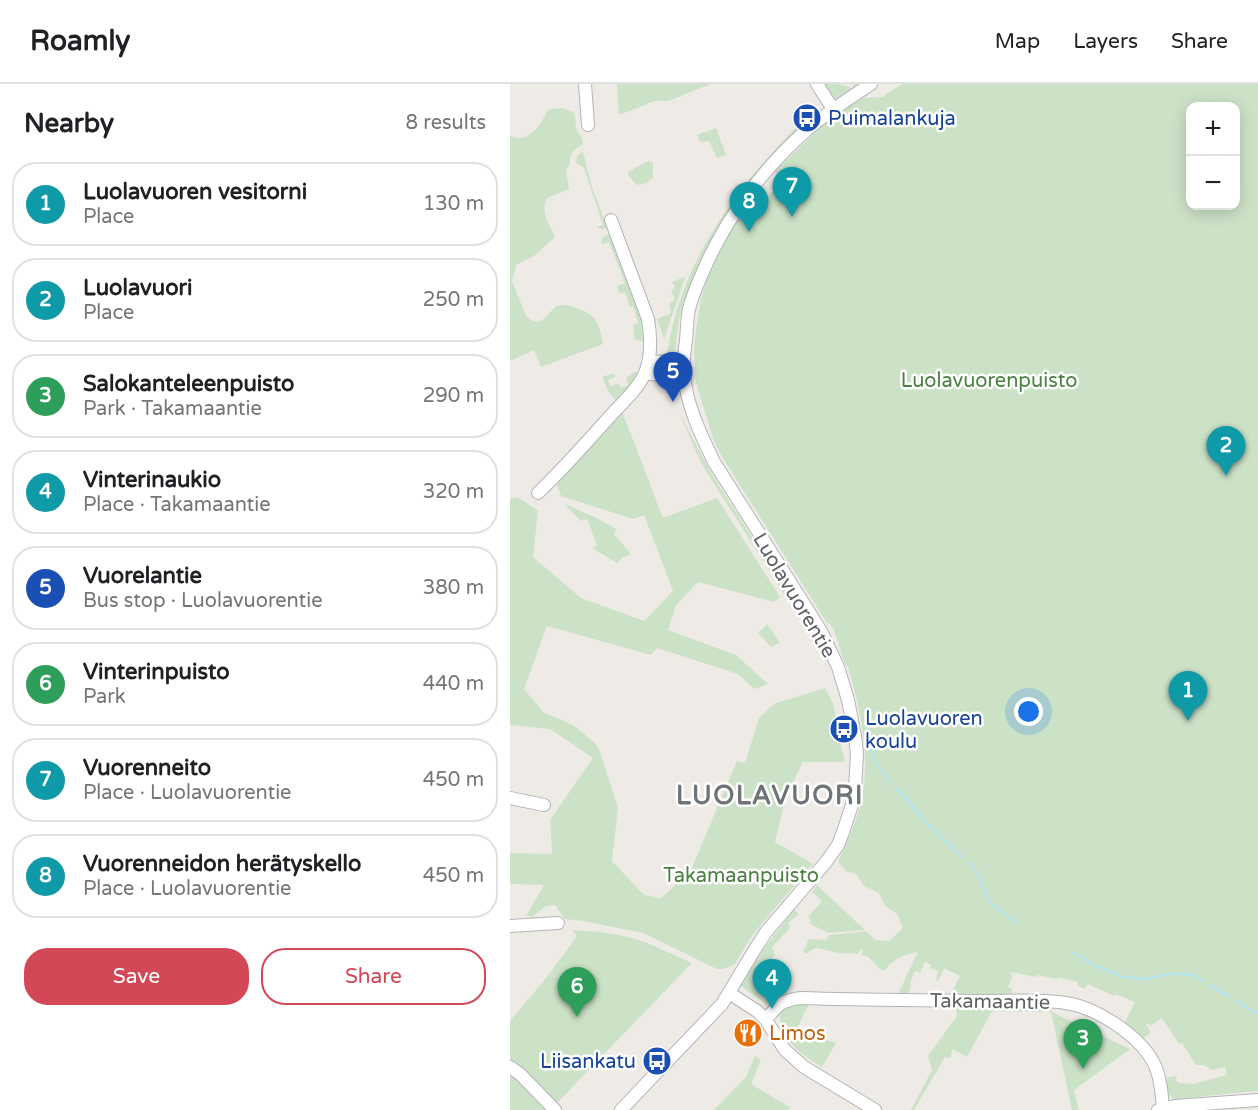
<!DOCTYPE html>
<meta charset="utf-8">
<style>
:root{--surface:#fff;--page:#f6f6f6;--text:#202124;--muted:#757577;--line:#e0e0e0;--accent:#d34857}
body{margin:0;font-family:"Varela Round",sans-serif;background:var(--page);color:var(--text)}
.controls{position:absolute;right:18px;top:18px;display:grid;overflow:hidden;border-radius:12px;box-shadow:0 3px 15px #0003}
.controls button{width:54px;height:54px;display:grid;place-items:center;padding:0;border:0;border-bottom:2px solid var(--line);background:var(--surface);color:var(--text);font:30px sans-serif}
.you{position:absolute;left:519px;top:628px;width:21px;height:21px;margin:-15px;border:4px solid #fff;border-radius:50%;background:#1a73e8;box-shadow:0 0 0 9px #1a73e833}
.badge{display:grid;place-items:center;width:39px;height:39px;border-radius:50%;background:var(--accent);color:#fff;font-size:20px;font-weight:700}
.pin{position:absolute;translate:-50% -50px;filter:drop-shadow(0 2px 3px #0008)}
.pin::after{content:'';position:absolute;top:32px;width:21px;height:18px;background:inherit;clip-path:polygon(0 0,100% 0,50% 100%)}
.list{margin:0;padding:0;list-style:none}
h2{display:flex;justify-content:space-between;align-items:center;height:78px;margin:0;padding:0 24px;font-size:26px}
h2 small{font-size:20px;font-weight:400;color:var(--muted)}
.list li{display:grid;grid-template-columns:39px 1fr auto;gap:18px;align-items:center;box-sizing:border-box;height:84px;margin:0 12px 12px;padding:0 12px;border:2px solid var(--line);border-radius:24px}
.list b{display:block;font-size:22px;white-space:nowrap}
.list p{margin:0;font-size:20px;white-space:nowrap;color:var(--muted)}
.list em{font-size:20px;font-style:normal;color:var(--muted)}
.actions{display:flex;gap:12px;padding:18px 24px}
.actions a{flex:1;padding:14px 0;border:2px solid var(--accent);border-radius:24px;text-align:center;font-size:21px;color:var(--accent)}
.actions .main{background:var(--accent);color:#fff}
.map{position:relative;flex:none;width:748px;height:1026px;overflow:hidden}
header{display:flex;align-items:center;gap:36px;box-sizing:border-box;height:84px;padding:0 30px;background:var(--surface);border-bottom:2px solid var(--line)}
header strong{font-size:28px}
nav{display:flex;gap:33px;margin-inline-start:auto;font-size:21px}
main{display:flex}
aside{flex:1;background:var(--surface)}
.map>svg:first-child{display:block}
</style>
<header>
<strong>Roamly</strong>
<nav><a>Map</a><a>Layers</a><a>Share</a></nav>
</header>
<main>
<aside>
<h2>Nearby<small>8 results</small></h2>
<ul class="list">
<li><span class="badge" style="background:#0f9aa8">1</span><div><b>Luolavuoren vesitorni</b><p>Place</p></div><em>130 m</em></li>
<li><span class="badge" style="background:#0f9aa8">2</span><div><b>Luolavuori</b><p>Place</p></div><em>250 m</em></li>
<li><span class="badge" style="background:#2e9e5b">3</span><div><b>Salokanteleenpuisto</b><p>Park · Takamaantie</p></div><em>290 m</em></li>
<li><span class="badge" style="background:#0f9aa8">4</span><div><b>Vinterinaukio</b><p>Place · Takamaantie</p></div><em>320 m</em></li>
<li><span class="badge" style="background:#1a4fb4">5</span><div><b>Vuorelantie</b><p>Bus stop · Luolavuorentie</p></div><em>380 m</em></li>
<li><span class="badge" style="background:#2e9e5b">6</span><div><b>Vinterinpuisto</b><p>Park</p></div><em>440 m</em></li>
<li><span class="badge" style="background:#0f9aa8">7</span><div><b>Vuorenneito</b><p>Place · Luolavuorentie</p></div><em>450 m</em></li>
<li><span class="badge" style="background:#0f9aa8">8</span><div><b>Vuorenneidon herätyskello</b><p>Place · Luolavuorentie</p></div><em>450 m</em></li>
</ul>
<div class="actions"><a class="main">Save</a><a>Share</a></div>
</aside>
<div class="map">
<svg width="748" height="1026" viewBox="0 0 748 1026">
<rect width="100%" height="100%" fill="#eeebe7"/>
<path fill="#cce2c7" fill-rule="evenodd" d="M107,0h94l-43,17h-13l-36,14z
M312,0h16l14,4 2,-4h7l-23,15c-7,0 -12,-9 -16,-15z
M392,0h356v1007l-43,4 -37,4 -6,-1 -5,-7v-13l7,-2 3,1 -1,3 3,3 15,1 32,-9v-8l-14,3 -8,-5h-8l-14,-22 -3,1 -17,-26 -12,8 -2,-3 -2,1 5,8 -9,7 -18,-15 11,-22 -19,-8 -2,2 -26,-12 -4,5 -7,-4 1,-3 -21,-5v2l-20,-4 -1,2 -25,-5 1,6 -4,9 4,1 -1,8 -60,-1 9,-19 -16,-8 -6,13h-2l2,-10 -8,-3 1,-3 -6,-3 -5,11 -5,-2 -4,10 -2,13h-11l20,-42c-13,2 -25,7 -33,18h-4l-14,-14 -6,-1 2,-5 -2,-1 -3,5c-8,-1 -16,0 -24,-2 -11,-2 -19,-8 -27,2l-4,-2 6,-13 17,1 3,-5 37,-4 9,9 14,1 14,-13 -6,-14 -12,-8 -6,-13 -15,-7 -8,-12 -10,-3 -7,-8v-4c8,-17 16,-34 21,-53 12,-44 1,-96 -12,-139l-3,-3 -11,-34 -5,-7h-2l-106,-168 -7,-14 -18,-58 -2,-36 2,-18 5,-30 5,-18 7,-18 19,-34 19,-29 5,-1 7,4 18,-22 -6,-9 4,-5 39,-37 31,-24 15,-8 18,-1zM680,22h46v100h-46z
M52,24c19,5 11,10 15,22 3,6 5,6 6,14 -9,5 -14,10 -13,21l-4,5 3,19 -22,9c-7,13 2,26 8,39l-21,19 -18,9 -4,16 14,35c16,15 21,-4 31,-10 8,-4 30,5 36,11 7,7 8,18 10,27l-62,23 -7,-17 -24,11v-225c3,1 7,2 10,2 14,-1 22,-17 28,-28l2,-1z
M292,37l1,2 -90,116 -15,29 -15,36 -4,16 -4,31 -3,4 -5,1c12,-93 70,-170 135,-235z
M206,44l10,27 -9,3 -8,-17 -9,1 -3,-7z
M73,68l8,32 16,43 -5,3 -5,-3 6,-2 -19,-57 -8,-5 1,-7z
M138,77l5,2v15l-7,5 -9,2 -9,-10v-3z
M98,150l2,1 31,83 2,23 -8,-1 -2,-15 5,-2 -5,-17 -3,1 -5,-15 -5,2 -3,-8 8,-3 -16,-41 -7,2v-6z
M174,193l1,1 -21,61 -7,-20 13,-5 1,-4 -2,-7 6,-3 -4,-10 4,-2 -3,-6z
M124,288h4l-7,11 -15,17 -7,-7 -7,-16 12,-4 1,4 -7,3 2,6 8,-3 3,5 7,-3 -2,-6 1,-2z
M168,326l33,63 76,119 -3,2 -83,-131z
M112,327l41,107 54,-20 63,99 -6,5 -76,-20 -22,23 -8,25 68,25 32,29 -14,5 -16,-15 -81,-26 -6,7 -104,-29 -23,63 19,23 30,13 23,19 4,8 18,56 -6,53 32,34 17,3 29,-26 47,-111 8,2 14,-45 15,-14 51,-16 8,15 6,35 6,24h-42l-17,35 -11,45 38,22 -48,56 -13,16 -18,29 -10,4h-7l-74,-36 -60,-12 -18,-2 -10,-14 -9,1 -14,11 -6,-1 18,-31 -34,-1v-31l42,1 -2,-34 43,-62 -43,-29 -40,-4v-226l8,-2 20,14 -5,46 48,41 63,23 29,-30 -29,-76 -11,4 -72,-23 -5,-14z
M53,419l33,15 21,11 -3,5 17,20 -9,4 -5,5 -25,-15 5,-3 -10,-26 -6,2z
M257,540l13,19 -9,4 -13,-14z
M307,801l48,45 -36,3 -19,-9 1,-3 -3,-4 14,-16 -10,-9z
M284,826l5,4 -11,9 2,5 -18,19 3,8c-10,9 -11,17 -4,29l4,1v5l5,1 -1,6 -11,8 -27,-19 21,-35z
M59,846c25,1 52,3 75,12 16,6 32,14 48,21l-137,142 -45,-44v-40l37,-44 30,-41 -4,-5z
M299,920l-13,26 40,13 -14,24c-26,-16 -35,-22 -43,-52 7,-10 18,-10 30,-11z
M451,920l1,6h2l2,-4h84l2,6 78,37 -56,41 5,20h-7l-21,-98 -59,-1 -25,46 -15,-8 -1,8 -2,1 -4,-1 -31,53h-3l21,-40 -4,-14 29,-40 -1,-7 -4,-3z
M245,972l6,4 -10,24 40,24 -4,2h-73l32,-33z
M0,987l38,39h-38z"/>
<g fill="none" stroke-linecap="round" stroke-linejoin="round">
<path stroke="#b1e3f4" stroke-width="2" d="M356,632l6,40 4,7 15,19
M385,703l29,33 37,36
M459,779l5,5 5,8 10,26 27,20
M562,868l22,13 29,12 20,2 28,-5h12l10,1 9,6
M699,901l20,11
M725,916l23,14"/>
<g stroke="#b2b4b7" stroke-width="14">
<path id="minor" d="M75,0l3,41
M307,0l16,25
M138,278l35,-1
M135,289l21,3h18
M28,409c26,-25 50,-52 74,-79 11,-12 25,-24 32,-39 8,-17 7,-38 4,-56l-37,-99
M0,714l34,7
M0,842l48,-3
M219,909l28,18 9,9 19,30 19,17 71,43
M256,936c11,-15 16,-20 35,-22 59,2 119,2 178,3 29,0 59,-2 87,2 32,5 78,35 90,65 5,13 6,27 7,41
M0,983l10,7 35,36
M111,1026l101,-106 33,-55 11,-17 60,-70 12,-17 5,-13 9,-27 3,-16 2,-35 -2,-18 -7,-36 -10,-33 -17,-36 -107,-169c-13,-27 -27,-56 -30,-86 -1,-12 0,-24 2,-36 1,-10 1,-21 3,-31 3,-12 8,-24 13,-35 23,-55 61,-106 106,-145 20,-17 42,-31 63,-45
M648,1026l17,-4 83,-6"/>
</g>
<use href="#minor" stroke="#fff" stroke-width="12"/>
</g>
<defs>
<g id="bus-disc" transform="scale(1.5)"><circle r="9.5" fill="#1a4fb4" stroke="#fff"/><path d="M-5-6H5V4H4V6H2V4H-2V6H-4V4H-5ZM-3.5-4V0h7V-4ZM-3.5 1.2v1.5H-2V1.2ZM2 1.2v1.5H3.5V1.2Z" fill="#fff"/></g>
<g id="restaurant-disc" transform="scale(1.5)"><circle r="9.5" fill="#e8710a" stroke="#fff"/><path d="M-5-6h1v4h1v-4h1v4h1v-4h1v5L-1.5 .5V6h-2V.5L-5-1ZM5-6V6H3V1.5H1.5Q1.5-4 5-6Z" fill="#fff"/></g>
</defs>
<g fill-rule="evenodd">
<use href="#bus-disc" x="297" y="34"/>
<use href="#bus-disc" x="334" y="645"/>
<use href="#restaurant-disc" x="238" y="949"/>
<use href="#bus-disc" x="147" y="977"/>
</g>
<g text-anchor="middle" stroke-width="5" stroke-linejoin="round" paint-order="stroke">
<g font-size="20" fill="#164399" stroke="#fff" text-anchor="start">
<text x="318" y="41">Puimalankuja</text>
<text x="355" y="641">Luolavuoren<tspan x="355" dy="23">koulu</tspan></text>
<text x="126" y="984" text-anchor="end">Liisankatu</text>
</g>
<g font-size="20" fill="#4a8041" stroke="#fff">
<text x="479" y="303">Luolavuorenpuisto</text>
<text x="231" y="798">Takamaanpuisto</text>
</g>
<g font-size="20" fill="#5e6265" stroke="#fff">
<text transform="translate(285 511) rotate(59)" y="7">Luolavuorentie</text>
<text transform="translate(480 917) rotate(1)" y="7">Takamaantie</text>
</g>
<g font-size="20" fill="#c56008" stroke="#fff" text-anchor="start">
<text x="259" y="956">Limos</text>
</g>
<g font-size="26" font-weight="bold" letter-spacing="1.5" fill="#6f7477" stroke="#fff">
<text x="260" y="720">LUOLAVUORI</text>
</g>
</g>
</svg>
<div class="controls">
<button>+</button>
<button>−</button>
</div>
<div class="you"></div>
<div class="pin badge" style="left:678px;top:637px;background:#0f9aa8">1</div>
<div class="pin badge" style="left:716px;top:392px;background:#0f9aa8">2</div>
<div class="pin badge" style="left:573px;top:985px;background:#2e9e5b">3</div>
<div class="pin badge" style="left:262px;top:925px;background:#0f9aa8">4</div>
<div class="pin badge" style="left:163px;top:318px;background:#1a4fb4">5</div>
<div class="pin badge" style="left:67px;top:933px;background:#2e9e5b">6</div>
<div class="pin badge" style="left:282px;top:133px;background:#0f9aa8">7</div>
<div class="pin badge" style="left:239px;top:148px;background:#0f9aa8">8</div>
</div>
</main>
